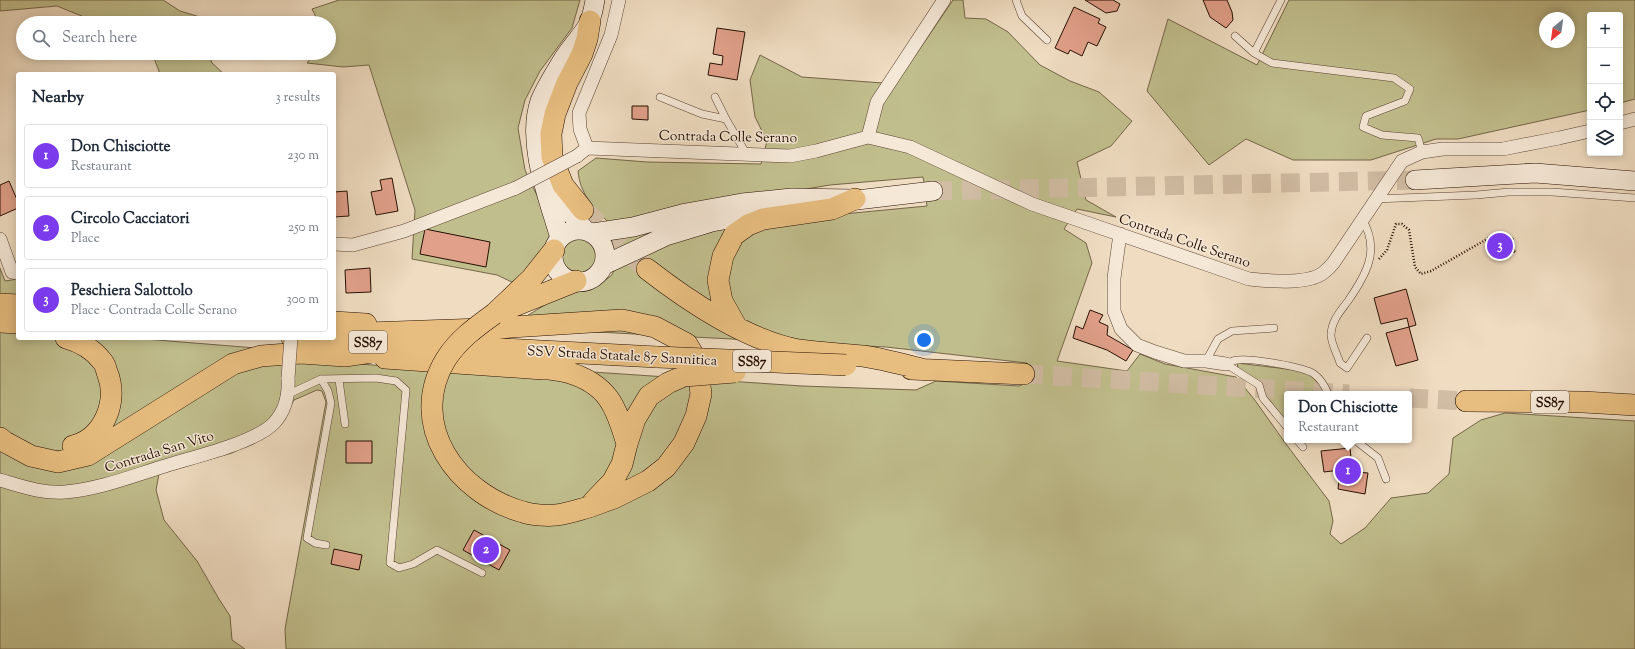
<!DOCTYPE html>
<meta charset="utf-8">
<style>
:root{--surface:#fff;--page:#f6f6f7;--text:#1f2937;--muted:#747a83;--line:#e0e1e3;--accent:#7c3aed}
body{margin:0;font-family:"Sorts Mill Goudy",serif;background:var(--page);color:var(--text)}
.controls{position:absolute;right:12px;top:12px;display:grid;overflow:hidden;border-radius:4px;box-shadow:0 2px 10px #0003}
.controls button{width:36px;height:36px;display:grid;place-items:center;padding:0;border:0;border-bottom:1px solid var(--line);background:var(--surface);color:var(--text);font:20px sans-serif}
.compass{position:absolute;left:1539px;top:12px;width:36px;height:36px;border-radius:50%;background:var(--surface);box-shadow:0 2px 10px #0003;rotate:209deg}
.you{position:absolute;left:924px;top:340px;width:14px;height:14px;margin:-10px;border:3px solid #fff;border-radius:50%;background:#1a73e8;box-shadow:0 0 0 6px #1a73e833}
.badge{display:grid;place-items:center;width:26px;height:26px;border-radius:50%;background:var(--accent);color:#fff;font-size:13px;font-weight:700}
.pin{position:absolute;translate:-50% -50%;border:2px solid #fff;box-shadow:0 1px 4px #0006}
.popup{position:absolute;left:1284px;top:391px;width:128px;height:52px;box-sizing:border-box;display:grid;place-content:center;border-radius:4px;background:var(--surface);filter:drop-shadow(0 1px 3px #0005);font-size:13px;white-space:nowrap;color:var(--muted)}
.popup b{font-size:15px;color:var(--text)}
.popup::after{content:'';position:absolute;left:50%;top:100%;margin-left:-8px;border:8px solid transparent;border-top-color:var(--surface)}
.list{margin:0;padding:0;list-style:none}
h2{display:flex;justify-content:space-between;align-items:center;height:52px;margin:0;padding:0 16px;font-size:17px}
h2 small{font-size:13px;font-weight:400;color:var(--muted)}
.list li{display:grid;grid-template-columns:26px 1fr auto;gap:12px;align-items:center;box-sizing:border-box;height:64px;margin:0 8px 8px;padding:0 8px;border:1px solid var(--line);border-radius:4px}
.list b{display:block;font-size:15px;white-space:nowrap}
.list p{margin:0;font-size:13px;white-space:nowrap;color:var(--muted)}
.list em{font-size:13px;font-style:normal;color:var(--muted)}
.icon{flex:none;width:22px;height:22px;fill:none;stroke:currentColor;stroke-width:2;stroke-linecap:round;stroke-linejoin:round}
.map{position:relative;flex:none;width:1635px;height:649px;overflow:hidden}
.search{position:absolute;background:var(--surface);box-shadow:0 2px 10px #0003;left:16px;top:16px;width:320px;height:44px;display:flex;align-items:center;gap:10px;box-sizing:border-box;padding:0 14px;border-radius:22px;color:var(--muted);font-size:15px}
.panel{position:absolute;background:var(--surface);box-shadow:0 2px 10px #0003;left:16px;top:72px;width:320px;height:268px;border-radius:4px}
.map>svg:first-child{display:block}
</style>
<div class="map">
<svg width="1635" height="649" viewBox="0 0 1635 649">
<rect width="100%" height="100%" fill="#efdcc1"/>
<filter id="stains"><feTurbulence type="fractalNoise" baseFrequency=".005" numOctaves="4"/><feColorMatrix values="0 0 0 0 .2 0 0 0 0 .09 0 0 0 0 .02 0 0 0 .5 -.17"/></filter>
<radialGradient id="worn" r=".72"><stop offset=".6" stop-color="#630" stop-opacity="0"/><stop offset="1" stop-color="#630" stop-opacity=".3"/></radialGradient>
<path fill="#c1be8d" stroke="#746648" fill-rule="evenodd" d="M0,0h163l17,11 30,9v3h-111l-42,-17 -57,5z
M339,0h241l-8,28 -32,43 -15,29 -7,28 7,42 24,51 1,16 -9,15 -27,31 -17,-8 -85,-16 3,-49 -46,-145 -26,2 -36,-4 8,-10h14v-30h-10l-7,-14z
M953,0h10l2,18 21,1 22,13 32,33 30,16 29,11 33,29 -21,25 -34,16 9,38 30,17 -39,-8 -13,20 22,14 6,20 -35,98 70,10 13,-17 25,10 71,13 18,22 32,45 43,57 4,20 -3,13 11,10 24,-16 26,-30 37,-5 21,-19 4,-36 28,-18 24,-7 130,8v228h-1349l-1,-20 41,-227 -4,-11 -5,-1 -23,10 -8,15 -27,25 -27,13 -73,21 -3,16 8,30 33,41 22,38 11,17 2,24 13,9h-245v-318l18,1v6h114l124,10 58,13 220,15 58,-4 210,14 114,4 20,-9 83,5 10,-4 -2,-19 -141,-16 -348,-18 -13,-12 38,-23 28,-4 20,-14 4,-7 92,-42 220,-21 -4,-29 -93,8 -222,37c-15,-16 -28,-28 -30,-51l18,-13 51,4 114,2 6,-23 -12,-24 -5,-37 10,-25 42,22 94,7z
M1289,0h346v99l-15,4v-88h-30v95l-132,29h-22l-65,21h-78l-47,-21 -37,26 -62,-74 21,-72 89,46zM1545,18h24v24h-24z
M152,53h56l4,10 12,11h-65v-3z
M672,222l-62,34 -4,-16z
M561 255a19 19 0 1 1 38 0a19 19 0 1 1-38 0Z
M0,268l5,13 13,-2v18l-18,-1z
M1237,363l66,8 11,7 6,7 4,9h-37v29l-21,-27 -5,-13 -23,-15z"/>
<path fill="#9abab8" stroke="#6c766f" d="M1511,240l2,11 -11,2 -2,-11z"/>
<path fill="#e1a08a" stroke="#270f02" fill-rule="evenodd" d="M1085,0h28l7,4 -3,7 -11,2z
M1203,0h24l5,12 1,8 -7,8 -16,-11z
M1074,7l26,12 -2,4 8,4 -9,19 -9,-4 -6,14 -12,-6 -2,4 -13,-6z
M717,28l28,4 -8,48 -29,-5 2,-12 12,2 1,-9 -10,-2z
M632,106h16v14l-16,-1z
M392,178l6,33 -22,4 -5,-23 11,-2 -2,-10z
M9,181l9,21v6l-18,8v-31z
M347,191l2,25 -15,1v-25z
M425,229l65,13 -4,25 -66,-13z
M1513,238l2,14 -15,3 -2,-15zM1511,240l2,11 -11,2 -2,-11z
M370,268l1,24 -25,1 -1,-23z
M1406,289l10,36 -7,2 -2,-9 -26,6 -7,-26z
M1090,310l13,5 -4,7 9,4 -1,9 26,15 -7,11 -19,-11 -34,-12 3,-12 7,3z
M1409,327l9,33 -22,6 -10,-33z
M346,441h26v22h-26z
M1350,448l2,19 3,1 1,4 12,1 -3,21 -27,-5 2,-19 -16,2 -3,-21z
M474,530l36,20 -11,20 -36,-20z
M334,549l28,6 -3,15 -28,-6z"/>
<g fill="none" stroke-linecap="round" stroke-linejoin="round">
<path stroke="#d1bda4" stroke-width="19" stroke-dasharray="19 10" stroke-linecap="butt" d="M933,191l482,-11
M1024,374l325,20
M1409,398l57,3"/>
<path stroke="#d1bda4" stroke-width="21" stroke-dasharray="21 10" stroke-linecap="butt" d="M583,210l64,59"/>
<g stroke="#594232" stroke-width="8">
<path id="service" d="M1016,0l6,16 25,24
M1235,36l19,17 18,10 122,15 16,11 -5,12 -39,15 -3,11 19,8 36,3 4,14
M1254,53l27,-53
M660,97l42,17 24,5
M715,97l11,22 21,36
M1375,199l101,-4 33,-3h43l83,6
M1362,219c19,31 4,56 -14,82 -8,11 -16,19 -17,33 -1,7 7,22 9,29l7,5 20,-30
M1206,361l12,-22 14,-8 42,-3
M1226,364c4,-2 8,-4 12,-4 12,-2 67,7 76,14 7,5 11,12 14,20
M1226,364l33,21 4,13 24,29
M321,379l7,12 3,12 -24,135 8,5 11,2
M339,380l6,44
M289,394l32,-15 55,-1 20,3 10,9 -16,173 9,5 14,-4 24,-14 45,23
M1297,440l6,7
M1355,440l23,18 8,21"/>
</g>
<g stroke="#594232" stroke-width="14">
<path id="minor" d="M1620,123l15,-4
M868,137l9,-35 67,-102
M587,148l-7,-19 -1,-16 32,-78 8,-35
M577,156l10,-8 203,8 26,-5 52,-14 42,10 122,57 217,75c19,2 58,6 74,-6 4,-3 8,-7 11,-11l68,-101 20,-9 21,-3h60l56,-11 31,-7
M1120,234l-6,44v33l7,18 16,16 18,7 29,9h22l20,3
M0,239l12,33 6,1
M334,244l19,1 51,-14 112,-43
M0,480c21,6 43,14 65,12 35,-3 67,-16 100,-26 28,-9 90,-23 109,-43 12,-13 15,-29 14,-45"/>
</g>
<g stroke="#270f02" stroke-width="20">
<path id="secondary" d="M1415,180l120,-7 100,8
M550,189l35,41
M840,202l93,-11
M553 256a26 26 0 1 1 52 0a26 26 0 1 1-52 0Z
M593,233l40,-6 53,-14 56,-10 50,-5 61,1
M560,238c-12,-41 -34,-95 -20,-137 6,-14 14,-27 22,-40 7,-13 23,-28 28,-40 2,-6 4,-14 5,-21
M604,265l62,-29 46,-14 55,-10"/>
</g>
<g stroke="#270f02" stroke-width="22">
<path id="primary" d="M583,210l-20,-25 -11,-28 -1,-23 4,-20 12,-31 15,-29 5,-15 3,-18
M647,269c41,32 101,72 152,81 21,3 43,4 64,6 21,3 42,9 63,14
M0,304l18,1
M504,310l72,-29
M494,314l37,-35 23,-29
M0,322l18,1
M334,322l32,2
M736,326l-14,-25 -4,-21 5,-24 11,-21 14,-10 15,-6 69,-10 23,-10
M66,338c14,4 27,11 36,23 3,3 4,7 5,11 12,29 -3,66 -34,74
M292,338l41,3
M334,338l34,-5 113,-4 141,-9 33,7 32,17 10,17 4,33 -5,22 -12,27 -18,24 -18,14 -34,17 -25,9
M404,344l253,13
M385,358l158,11
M530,365c12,4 25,4 37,7 41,12 49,34 60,72
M911,369l113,5
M1466,401l117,1 52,3
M0,438l5,4 26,14 27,6 30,-7 145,-91 28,-8 40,-3 44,3 73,-11
M592,503l21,-22 9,-17 5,-20 8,-25 14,-23 19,-13 16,-7"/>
</g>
<path stroke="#270f02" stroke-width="2.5" stroke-dasharray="1 2" stroke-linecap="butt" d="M1379,259l8,-9 9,-26h6l7,6 6,37 6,7 10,-3 58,-33"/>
<use href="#service" stroke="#f5e8d7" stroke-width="7"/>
<use href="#minor" stroke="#f5e8d7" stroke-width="13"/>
<use href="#secondary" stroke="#f5e8d7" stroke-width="19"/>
<use href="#primary" stroke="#e8be80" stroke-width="21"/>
<g stroke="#594232" stroke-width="14" stroke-linecap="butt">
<path id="minor-bridge" d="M516,188l61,-32
M288,378l3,-40"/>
</g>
<g stroke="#270f02" stroke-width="22" stroke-linecap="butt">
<path id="primary-bridge" d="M494,314c-18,13 -36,26 -48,45 -40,65 11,135 77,153 9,3 24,4 33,3 11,-1 22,-5 33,-8
M657,357l189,8
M684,376l51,-4"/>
</g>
<use href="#minor-bridge" stroke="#f5e8d7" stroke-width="13"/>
<use href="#primary-bridge" stroke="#e8be80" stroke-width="21"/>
</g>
<g text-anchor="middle" stroke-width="3" stroke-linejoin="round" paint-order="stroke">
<g fill="#f5e8d7" stroke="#655042" stroke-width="1">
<rect x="349" y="331" width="38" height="22" rx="3"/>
<rect x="733" y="350" width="38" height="22" rx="3"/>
<rect x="1531" y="391" width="38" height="22" rx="3"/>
</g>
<g font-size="13" font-weight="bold" fill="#270f02">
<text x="368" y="347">SS87</text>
<text x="752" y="366">SS87</text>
<text x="1550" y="407">SS87</text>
</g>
<g font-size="14" fill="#270f02" stroke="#f5e8d7">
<text transform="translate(728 136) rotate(1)" y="5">Contrada Colle Serano</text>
<text transform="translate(1185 240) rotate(19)" y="5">Contrada Colle Serano</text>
<text transform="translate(622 355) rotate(3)" y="5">SSV Strada Statale 87 Sannitica</text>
<text transform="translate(159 451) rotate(-17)" y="5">Contrada San Vito</text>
</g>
</g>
<rect width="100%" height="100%" filter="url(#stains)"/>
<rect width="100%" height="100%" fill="url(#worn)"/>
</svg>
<div class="controls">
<button>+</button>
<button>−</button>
<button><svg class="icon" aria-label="locate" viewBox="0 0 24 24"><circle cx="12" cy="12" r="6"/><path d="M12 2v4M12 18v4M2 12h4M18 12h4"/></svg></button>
<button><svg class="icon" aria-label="layers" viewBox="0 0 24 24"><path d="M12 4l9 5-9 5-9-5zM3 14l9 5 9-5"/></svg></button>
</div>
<svg class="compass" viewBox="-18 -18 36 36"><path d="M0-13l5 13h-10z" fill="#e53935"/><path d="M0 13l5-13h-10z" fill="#747a83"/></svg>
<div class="you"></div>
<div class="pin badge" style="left:1348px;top:471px">1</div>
<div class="popup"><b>Don Chisciotte</b>Restaurant</div>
<div class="pin badge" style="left:486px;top:550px">2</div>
<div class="pin badge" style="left:1500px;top:246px">3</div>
<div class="search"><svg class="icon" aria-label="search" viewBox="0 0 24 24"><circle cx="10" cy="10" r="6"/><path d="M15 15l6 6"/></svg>Search here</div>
<section class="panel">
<h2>Nearby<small>3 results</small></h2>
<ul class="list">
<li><span class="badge">1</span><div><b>Don Chisciotte</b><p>Restaurant</p></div><em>230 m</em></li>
<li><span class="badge">2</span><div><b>Circolo Cacciatori</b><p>Place</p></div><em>250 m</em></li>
<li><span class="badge">3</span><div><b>Peschiera Salottolo</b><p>Place · Contrada Colle Serano</p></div><em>300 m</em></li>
</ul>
</section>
</div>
